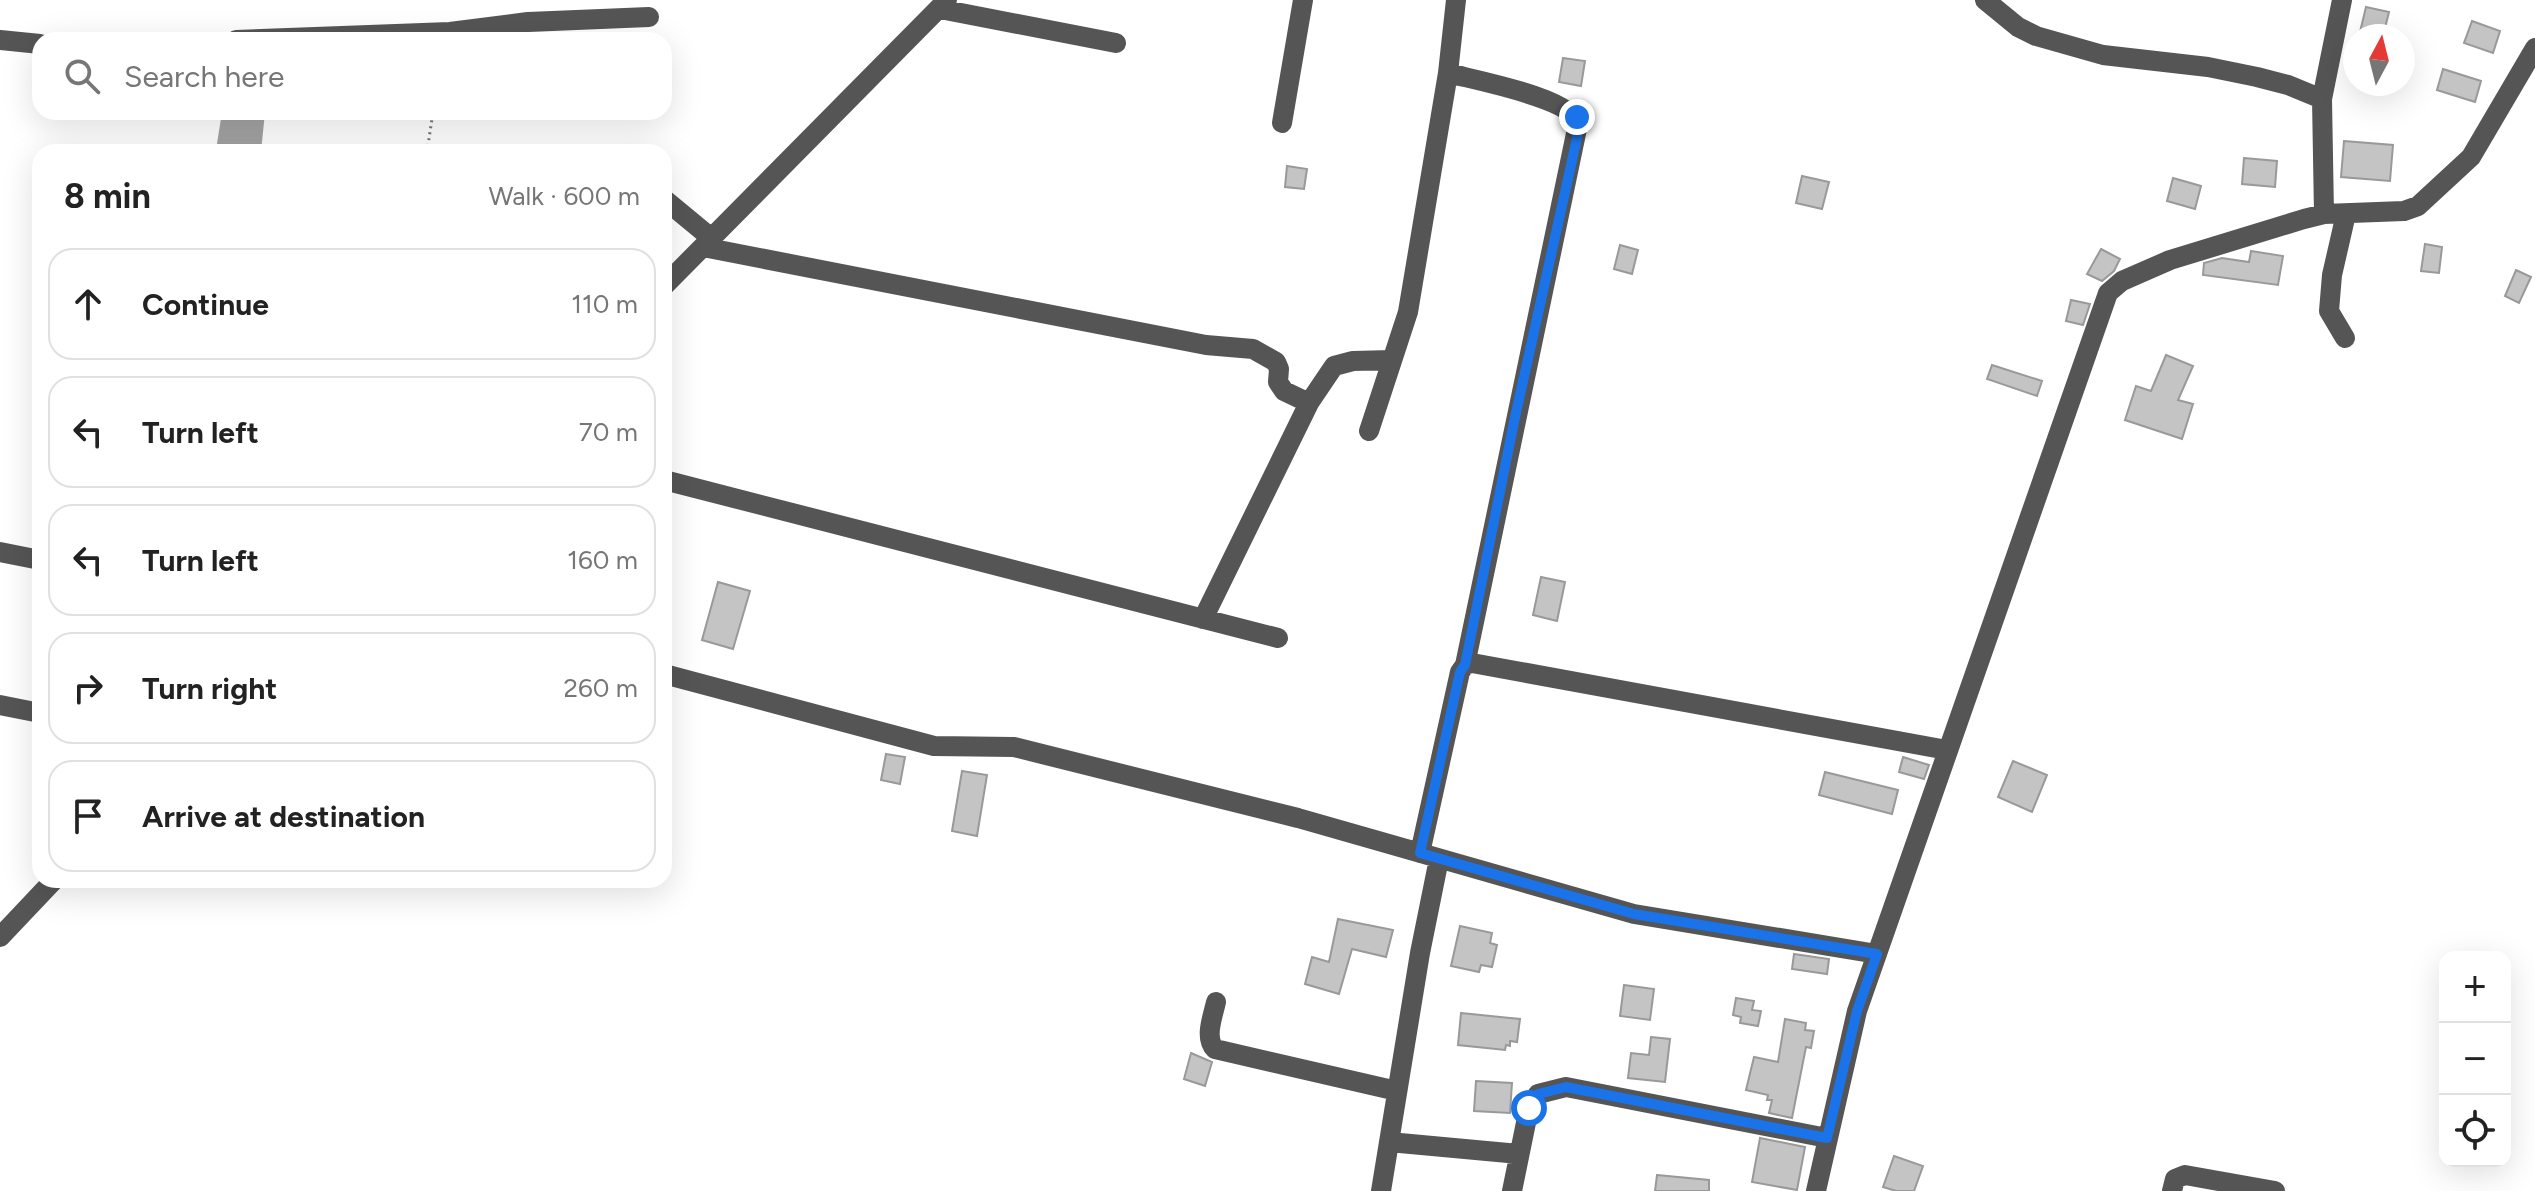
<!DOCTYPE html>
<meta charset="utf-8">
<style>
:root{--surface:#fff;--page:#f6f6f6;--text:#222;--muted:#767676;--line:#e0e0e0}
body{margin:0;font-family:Figtree,sans-serif;background:var(--page);color:var(--text)}
.controls{position:absolute;right:24px;bottom:24px;display:grid;overflow:hidden;border-radius:16px;box-shadow:0 8px 32px #0002}
.controls button{width:72px;height:72px;display:grid;place-items:center;padding:0;border:0;border-bottom:2px solid var(--line);background:var(--surface);color:var(--text);font:40px sans-serif}
.compass{position:absolute;left:2343px;top:24px;width:72px;height:72px;border-radius:50%;background:var(--surface);box-shadow:0 8px 32px #0002;rotate:7deg}
.stop{position:absolute;width:24px;height:24px;margin:-18px;border:6px solid #1a73e8;border-radius:50%;background:#fff}
.stop.end{background:#1a73e8;border-color:#fff;box-shadow:0 2px 8px #0008}
.list{margin:0;padding:0;list-style:none}
h2{display:flex;justify-content:space-between;align-items:center;height:104px;margin:0;padding:0 32px;font-size:34px}
h2 small{font-size:26px;font-weight:400;color:var(--muted)}
.list li{display:grid;grid-template-columns:52px 1fr auto;gap:24px;align-items:center;box-sizing:border-box;height:112px;margin:0 16px 16px;padding:0 16px;border:2px solid var(--line);border-radius:24px}
.list b{display:block;font-size:30px;white-space:nowrap}
.list em{font-size:26px;font-style:normal;color:var(--muted)}
.icon{flex:none;width:44px;height:44px;fill:none;stroke:currentColor;stroke-width:2;stroke-linecap:round;stroke-linejoin:round}
.map{position:relative;flex:none;width:2535px;height:1191px;overflow:hidden}
.search{position:absolute;background:var(--surface);box-shadow:0 8px 32px #0002;left:32px;top:32px;width:640px;height:88px;display:flex;align-items:center;gap:20px;box-sizing:border-box;padding:0 28px;border-radius:24px;color:var(--muted);font-size:30px}
.panel{position:absolute;background:var(--surface);box-shadow:0 8px 32px #0002;left:32px;top:144px;width:640px;height:744px;border-radius:24px}
.map>svg:first-child{display:block}
</style>
<div class="map">
<svg width="2535" height="1191" viewBox="0 0 2535 1191">
<rect width="100%" height="100%" fill="#fff"/>
<path fill="#a3a3a3" d="M222,112h43l-4,40 -45,-2z"/>
<path fill="#c4c4c4" stroke="#999" stroke-width="2" d="M2366,7l23,5 -6,24 -23,-4z
M2472,21l28,10 -7,22 -29,-10z
M1563,58l22,3 -4,25 -22,-4z
M2443,69l38,12 -6,21 -38,-12z
M2344,141l49,4 -3,36 -49,-4z
M2244,158l33,3 -2,26 -33,-3z
M1287,166l20,3 -3,20 -19,-2z
M1802,176l27,6 -7,27 -26,-6z
M2173,178l28,8 -6,23 -28,-8z
M2425,244l17,3 -3,26 -18,-2z
M1620,245l18,5 -6,24 -18,-5z
M2101,249l19,10 -6,12 -12,10 -15,-7z
M2251,251l32,5 -5,29 -75,-10 1,-12 18,-5 27,4z
M2516,270l15,7 -12,26 -14,-7z
M2071,300l19,4 -7,21 -17,-4z
M2166,355l27,11 -15,34 15,4 -11,35 -57,-19 11,-34 15,5z
M1992,365l50,16 -5,15 -50,-17z
M1541,577l24,5 -8,39 -24,-6z
M718,582l32,9 -17,58 -31,-9z
M886,754l19,3 -5,27 -19,-4z
M1903,757l26,8 -5,14 -25,-7z
M2013,761l34,14 -15,37 -34,-15z
M962,771l25,4 -10,61 -25,-5z
M1825,772l73,18 -6,24 -73,-19z
M1338,919l55,11 -7,27 -34,-8 -13,45 -34,-10 7,-27 17,5z
M1460,926l32,7 -2,10 7,2 -5,22 -11,-2 -2,7 -28,-6z
M1794,954l35,5 -2,15 -35,-5z
M1624,985l30,4 -4,31 -30,-4z
M1736,998l18,3 -2,9 9,1 -3,15 -18,-3 1,-6 -8,-2z
M1461,1013l59,6 -3,23 -7,-1v5l-4,-1 -1,5 -47,-5z
M1785,1019l21,4 -1,7 9,1 -3,17 -5,-1 -14,71 -23,-5 3,-13h-5l1,-5 -22,-5 8,-33 24,5z
M1651,1037l19,2 -5,43 -37,-4 3,-25 18,2z
M1191,1053l21,9 -7,24 -21,-7z
M1476,1081l36,2 -2,30 -36,-2z
M1760,1138l45,9 -8,43 -45,-8z
M1894,1156l29,10 -9,25h-18l-13,-4z
M1657,1175l52,5v11h-54z"/>
<g fill="none" stroke-linecap="round" stroke-linejoin="round">
<path stroke="#777" stroke-width="3" stroke-dasharray="2 4" stroke-linecap="butt" d="M427,152l6,-40"/>
<path stroke="#555" stroke-width="20" d="M1985,0l33,27 18,9 67,19 105,12 49,10 31,8 34,14
M940,9l176,34
M0,40l40,4
M236,40l214,-8 78,-10 121,-5
M1448,73c26,7 125,25 130,51l-113,541
M1282,123l21,-123
M664,199l46,38
M2324,214l-2,-115 20,-99
M703,247l503,98 47,4 23,13 3,7 -1,13 6,9 25,12 25,-37 19,-5 39,-1
M664,286l283,-286
M2345,338l-16,-27 3,-36 14,-61
M1369,431l39,-119 40,-239 8,-73
M664,480l614,158
M0,552l40,8
M1203,619l106,-216
M664,674l270,72 80,1 284,71 336,96 243,40
M0,705l40,8
M1420,853l40,-181 5,-7 7,-2 475,87
M0,937l54,-57
M1216,1002c-3,14 -12,36 -1,47l182,42
M1389,1142l130,12
M1381,1191l39,-238 19,-94
M1512,1191l17,-83 9,-14 28,-7 261,51
M1816,1191l41,-180 251,-718 14,-12 48,-21 134,-41 20,-5 80,-3 14,-5 53,-49 64,-109
M2172,1191l3,-12 10,-4 90,16"/>
</g>
<g fill="none" stroke-linecap="round" stroke-linejoin="round">
<path stroke="#1a73e8" stroke-width="10" d="M1529,1108l9,-14 28,-7 261,51 30,-127 20,-57 -243,-40 -214,-61 40,-181 5,-7 49,-243 63,-284v-21"/>
</g>
</svg>
<div class="controls">
<button>+</button>
<button>−</button>
<button><svg class="icon" aria-label="locate" viewBox="0 0 24 24"><circle cx="12" cy="12" r="6"/><path d="M12 2v4M12 18v4M2 12h4M18 12h4"/></svg></button>
</div>
<svg class="compass" viewBox="-18 -18 36 36"><path d="M0-13l5 13h-10z" fill="#e53935"/><path d="M0 13l5-13h-10z" fill="#767676"/></svg>
<div class="stop" style="left:1529px;top:1108px"></div>
<div class="stop end" style="left:1577px;top:117px"></div>
<div class="search"><svg class="icon" aria-label="search" viewBox="0 0 24 24"><circle cx="10" cy="10" r="6"/><path d="M15 15l6 6"/></svg>Search here</div>
<section class="panel">
<h2>8 min<small>Walk · 600 m</small></h2>
<ul class="list">
<li><svg class="icon" aria-label="ahead" viewBox="0 0 24 24"><path d="M12 20V5M6 11l6-6 6 6"/></svg><div><b>Continue</b></div><em>110 m</em></li>
<li><svg class="icon" aria-label="left" viewBox="0 0 24 24"><path d="M17 20v-9H6M10 6l-5 5 5 5"/></svg><div><b>Turn left</b></div><em>70 m</em></li>
<li><svg class="icon" aria-label="left" viewBox="0 0 24 24"><path d="M17 20v-9H6M10 6l-5 5 5 5"/></svg><div><b>Turn left</b></div><em>160 m</em></li>
<li><svg class="icon" aria-label="right" viewBox="0 0 24 24"><path d="M7 20v-9h11M14 6l5 5-5 5"/></svg><div><b>Turn right</b></div><em>260 m</em></li>
<li><svg class="icon" aria-label="arrive" viewBox="0 0 24 24"><path d="M6 21V4h12l-3 4 3 4H6"/></svg><div><b>Arrive at destination</b></div></li>
</ul>
</section>
</div>
